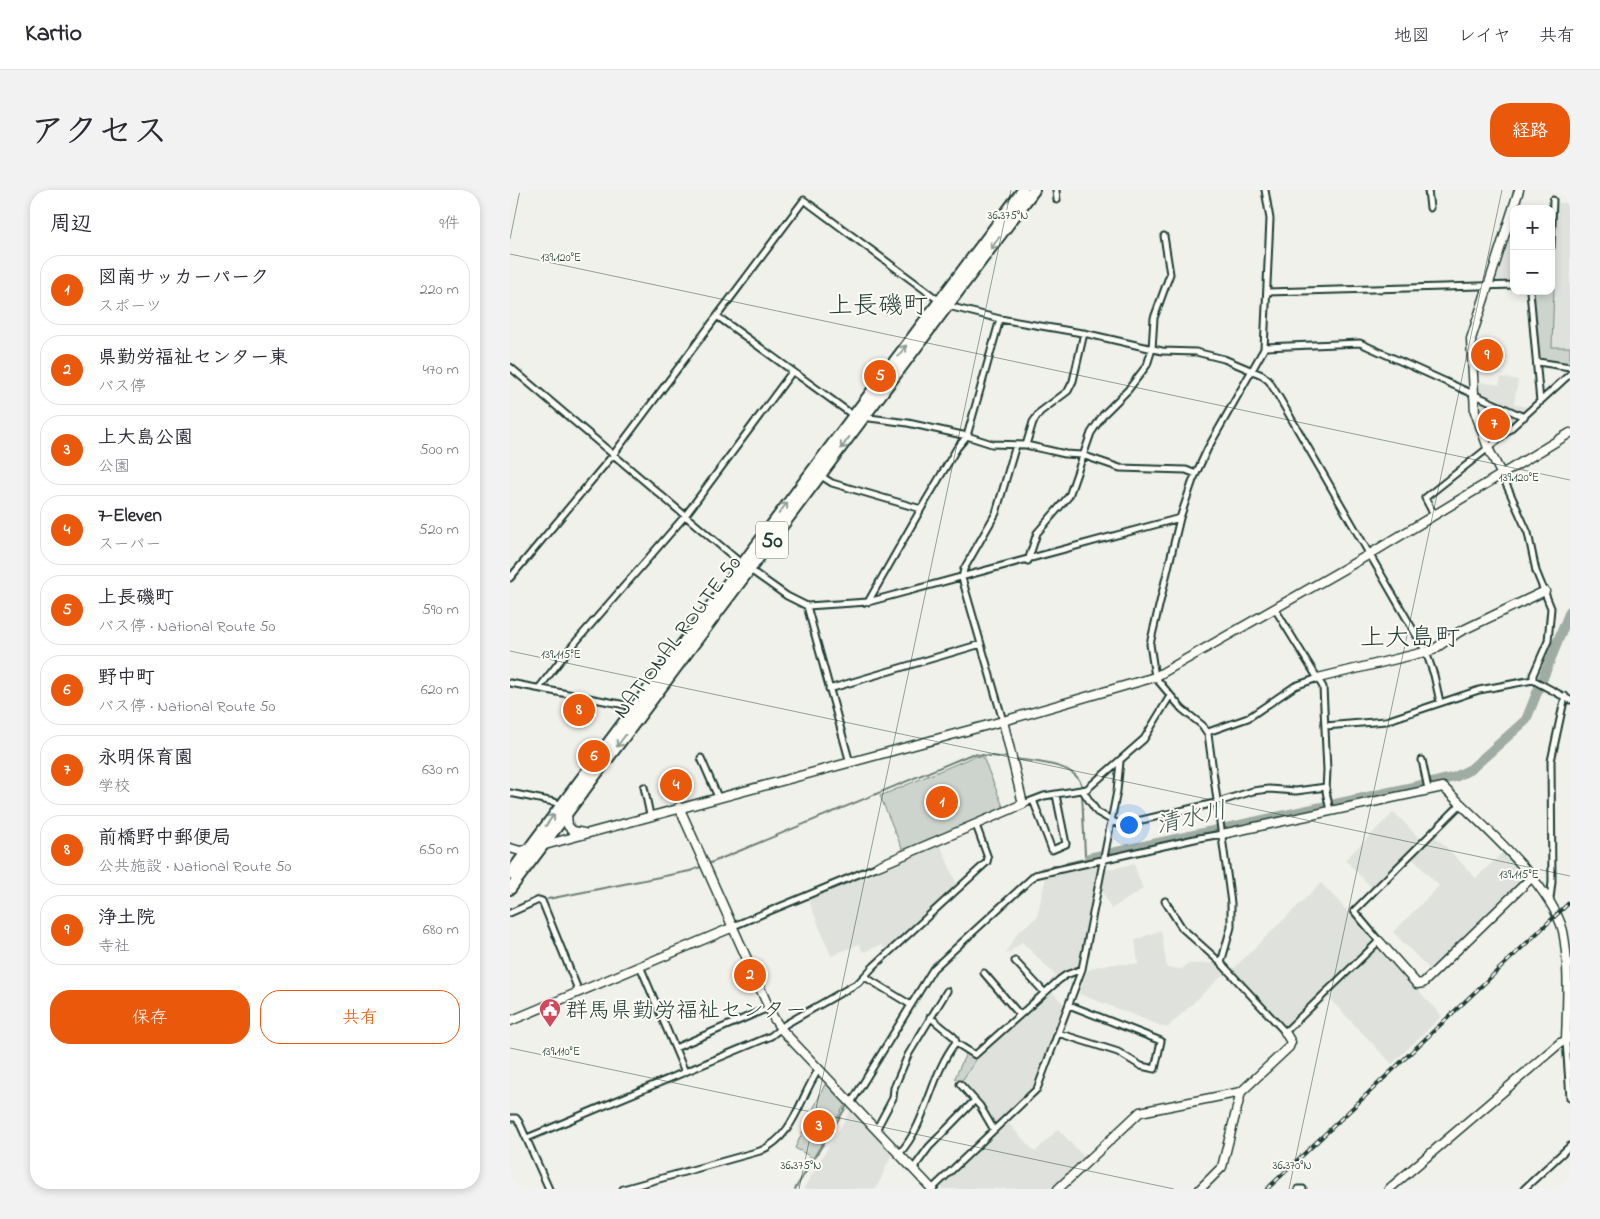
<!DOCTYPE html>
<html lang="ja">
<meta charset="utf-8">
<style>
:root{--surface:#fff;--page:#f2f2f3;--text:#2b2b33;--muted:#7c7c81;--line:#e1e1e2;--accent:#ea580c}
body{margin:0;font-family:"Indie Flower","Klee One",sans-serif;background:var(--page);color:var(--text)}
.controls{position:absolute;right:15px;top:15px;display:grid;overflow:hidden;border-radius:10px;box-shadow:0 2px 8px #0003}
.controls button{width:45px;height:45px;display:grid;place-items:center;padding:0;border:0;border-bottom:1px solid var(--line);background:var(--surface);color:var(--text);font:25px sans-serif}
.you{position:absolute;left:618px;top:634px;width:18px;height:18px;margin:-12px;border:4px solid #fff;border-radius:50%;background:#1a73e8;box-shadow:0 0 0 8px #1a73e833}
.badge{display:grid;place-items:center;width:32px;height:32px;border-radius:50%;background:var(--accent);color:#fff;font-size:16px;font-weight:700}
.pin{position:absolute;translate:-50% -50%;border:2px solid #fff;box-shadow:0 1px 5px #0006}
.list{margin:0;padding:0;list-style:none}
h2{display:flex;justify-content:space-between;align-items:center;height:65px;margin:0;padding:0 20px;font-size:21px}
h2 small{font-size:16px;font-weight:400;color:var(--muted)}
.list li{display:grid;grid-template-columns:32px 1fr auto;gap:15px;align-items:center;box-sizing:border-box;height:70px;margin:0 10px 10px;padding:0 10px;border:1px solid var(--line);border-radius:20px}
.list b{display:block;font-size:19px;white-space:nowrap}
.list p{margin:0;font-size:16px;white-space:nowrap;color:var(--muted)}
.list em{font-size:16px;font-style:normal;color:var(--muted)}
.actions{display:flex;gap:10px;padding:15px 20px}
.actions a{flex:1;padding:11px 0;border:1px solid var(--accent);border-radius:20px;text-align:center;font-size:18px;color:var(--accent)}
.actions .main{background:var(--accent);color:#fff}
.map{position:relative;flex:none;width:1060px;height:999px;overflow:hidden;border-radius:20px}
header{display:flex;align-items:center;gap:30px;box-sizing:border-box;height:70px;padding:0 25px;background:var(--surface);border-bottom:1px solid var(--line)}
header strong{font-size:24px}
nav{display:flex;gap:28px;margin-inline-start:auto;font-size:18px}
.intro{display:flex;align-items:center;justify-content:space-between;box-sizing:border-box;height:120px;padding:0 30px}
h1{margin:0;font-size:35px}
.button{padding:12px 22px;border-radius:20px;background:var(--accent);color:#fff;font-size:18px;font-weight:700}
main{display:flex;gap:30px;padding:0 30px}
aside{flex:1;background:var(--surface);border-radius:20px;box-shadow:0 2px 8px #0003}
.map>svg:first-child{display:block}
</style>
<header>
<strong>Kartio</strong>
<nav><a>地図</a><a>レイヤ</a><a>共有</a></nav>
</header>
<div class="intro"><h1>アクセス</h1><a class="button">経路</a></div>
<main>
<aside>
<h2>周辺<small>9件</small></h2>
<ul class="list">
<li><span class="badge">1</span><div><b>図南サッカーパーク</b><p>スポーツ</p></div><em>220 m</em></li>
<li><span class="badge">2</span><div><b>県勤労福祉センター東</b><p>バス停</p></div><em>470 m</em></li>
<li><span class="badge">3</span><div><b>上大島公園</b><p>公園</p></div><em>500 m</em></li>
<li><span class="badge">4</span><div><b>7-Eleven</b><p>スーパー</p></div><em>520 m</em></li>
<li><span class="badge">5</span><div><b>上長磯町</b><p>バス停 · National Route 50</p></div><em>590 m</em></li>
<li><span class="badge">6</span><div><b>野中町</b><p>バス停 · National Route 50</p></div><em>620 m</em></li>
<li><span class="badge">7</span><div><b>永明保育園</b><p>学校</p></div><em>630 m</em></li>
<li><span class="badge">8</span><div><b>前橋野中郵便局</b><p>公共施設 · National Route 50</p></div><em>650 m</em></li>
<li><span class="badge">9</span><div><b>浄土院</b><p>寺社</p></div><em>680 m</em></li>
</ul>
<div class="actions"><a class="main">保存</a><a>共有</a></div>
</aside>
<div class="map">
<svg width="1060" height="999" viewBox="0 0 1060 999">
<rect width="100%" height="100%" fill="#f0f1eb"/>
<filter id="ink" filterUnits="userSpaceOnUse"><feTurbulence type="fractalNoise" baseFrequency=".02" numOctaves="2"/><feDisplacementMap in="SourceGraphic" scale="10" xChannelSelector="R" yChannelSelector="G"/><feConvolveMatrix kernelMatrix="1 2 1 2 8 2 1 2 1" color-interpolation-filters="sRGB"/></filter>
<g filter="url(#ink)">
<path fill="#dfe2dc" d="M1045,13h15v144l-18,1 2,-63h-3v-21l4,-29z
M999,50h5v42h-18z
M991,187l17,3 -4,24 15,4 -5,6 -45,-20v-12l20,3z
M972,211l35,16 -25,23 -12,-31 -1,-7z
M884,622l27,28 -49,48 -27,-28z
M925,646l41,42 27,-26 21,22v6l-93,91 -38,-39 46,-46 -27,-28z
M430,654l17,41 -71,67 -4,-7 -19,7 -4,-8 -28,12 -23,-57z
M591,672l-21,103 -22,13 -36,-36 -15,12 -1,-2 12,-20 19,-15 10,-45z
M624,674l9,25 -32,20 -10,-21 3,-18z
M811,693l53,56 -1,5 -88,82 -52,-57z
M651,740l6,38 15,1 5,-5 30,-1 8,10 -58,55 -88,-34 7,-22 8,-5 21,-3h23l-3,-24z
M865,759h6l61,67 -50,48 -65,-68z
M541,801l15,15 -30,81 -40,37 -3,-1 -12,-21 -20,-20 19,-28z
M342,918l42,42 -18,39h-73z
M498,933l27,29 23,-23 26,28v2l-32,30h-111l1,-3z"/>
<path fill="#cdd3cd" stroke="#768880" d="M1041,95h3l-2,62h18v18l-31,-6 -8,-54 1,-14h19z
M465,566l8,1 21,52 -101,42 -23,-55z
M456,863l10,7 -15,22 -6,-4z
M316,892l20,21 -33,55 -18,-10z"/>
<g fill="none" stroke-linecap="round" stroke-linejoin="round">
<path stroke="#6c8077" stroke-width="2" d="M505,569c19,3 64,4 67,29
M198,674l264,-110 38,4
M522,684l9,-5 48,-11 -4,-3 -3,-63
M38,709l142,-28 13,-5
M343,905l77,-125
M285,999l53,-85"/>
<path stroke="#9faca4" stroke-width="10" d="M579,668l342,-75 24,-6 16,-8 55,-49 44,-109"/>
<g stroke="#1f3d34" stroke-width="9">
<path id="street" d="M546,0l1,10
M918,0l2,18
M1041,57l2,-47
M1020,101l10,111
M757,102l247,-7
M438,116l52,13 88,15 74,17 34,1 28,7 38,16 7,6 11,18 146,253 8,23 6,27
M207,126l137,100
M755,157l95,-4 164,74
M1028,172l32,5
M0,177l232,197
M352,227l46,6 59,13 25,8 34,1 39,9 17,1 38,13 66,2 10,4
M516,255l7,-23 7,-10 28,-21 5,-10 11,-48
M992,285l26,58 8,38 15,37 -3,33 -15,34v5
M311,286l11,7 89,26
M924,325l-9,-17 72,-57 73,-67
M518,371l9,-28 32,-37 22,-63 12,-18 25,-25 19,-25 5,-16 2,-31 16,-44 -6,-38
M239,379l38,27 20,10 61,-4 312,-84
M0,388l103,-123 191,-255 137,102
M358,412l53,-93 36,-61 10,-12 33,-117
M297,416l43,157
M765,419l48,78 4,83 -1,21 4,20
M0,493l126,24
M29,498l28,-36 118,-136 107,-144
M319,499l152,-45
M493,531l-41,-143 2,-9 32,-56 20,-68
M815,536l61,-5 93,-31 54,-10 37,20
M698,542l40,-14 47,-32 23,-8
M191,568l17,39
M912,570l6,29
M134,597l6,28
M573,601l14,21 23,13 95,-22 38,-12 16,-2 27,2 30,-4
M0,603l44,9 7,3
M523,610l19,50 14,-6 -10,-49
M513,614l21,-8 43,-7 57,-50 26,-43
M1040,709l2,-17 -1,-121 14,-65
M655,711l17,27 39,35 64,69 94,-91 -25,-30 107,-107
M0,723l29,-13 3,1 37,91
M221,737l147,-61
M505,771l29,31
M711,773l10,-36v-24l-23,-169 -6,-9 -20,-16 -27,-32 -5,-33 30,-126 13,-38 15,-32 56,-99 6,-130 -5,-29
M130,776l45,106
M474,783l35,41
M355,787l46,28
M548,843l60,19 23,14 14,3 6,-28 -92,-36
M1056,851l4,57
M446,853l19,12 84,-75 7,-5 16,-6
M165,858l93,-40
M450,894l20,22 14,24
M341,913l82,-134 102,-94 164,-37 23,-4
M0,928h6l3,4 30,67
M366,940l17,-32 1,-10 14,-33 39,-64
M17,948l244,-102 15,-12 72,-41 16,-17 113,-104 1,-4 -12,-33
M389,964c29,-32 31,-79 57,-112l-2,-5 -24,-20
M403,979l16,-22 46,-47
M113,999l137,-38c36,-16 39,-53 59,-82
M422,999l105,-100 45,-120 35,-178 3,-29
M788,999h5
M1014,999l46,-43"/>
</g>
<g stroke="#1f3d34" stroke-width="11">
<path id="secondary" d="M992,285l-14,-27 -13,-36 -4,-73 48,-149
M808,488l115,-28 26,-18 86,-41
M169,617l94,210 8,12 151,160
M57,624l1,12 5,5 11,2
M712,644l221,-47c36,35 108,97 120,144 7,36 4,74 3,110l-6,2 -171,146
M31,656l462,-125 152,-44 215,-123 200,-121
M0,658l10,3 10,-2
M368,676l145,-62 -20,-83
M869,751l38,43 6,-1 109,-106
M0,831l221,-93
M548,999l82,-77 101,-20 48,-45 2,-5 -6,-10
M690,999l22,-22 19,-75"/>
</g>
<g stroke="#1f3d34" stroke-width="14">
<path id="highway" d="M0,684l513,-684
M0,699l524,-699"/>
</g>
<use href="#street" stroke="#fdfcf7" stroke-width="5"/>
<use href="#secondary" stroke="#fdfcf7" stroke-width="8"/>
<use href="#highway" stroke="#fdfcf7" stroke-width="10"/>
<g stroke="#1f3d34" stroke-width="4">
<path id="rail" d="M757,999l303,-287"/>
</g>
<use href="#rail" stroke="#fdfcf7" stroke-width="2" stroke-dasharray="5.5" stroke-linecap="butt"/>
</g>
<defs><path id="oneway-shaft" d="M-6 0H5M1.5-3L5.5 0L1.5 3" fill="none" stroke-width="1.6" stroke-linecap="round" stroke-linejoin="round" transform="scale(1.25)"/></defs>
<g stroke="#8e9c96">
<use href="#oneway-shaft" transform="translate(485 53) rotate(127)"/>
<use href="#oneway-shaft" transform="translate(392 161) rotate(-53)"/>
<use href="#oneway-shaft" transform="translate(335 253) rotate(126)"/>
<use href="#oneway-shaft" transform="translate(273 318) rotate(-53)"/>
<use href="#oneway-shaft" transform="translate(111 551) rotate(127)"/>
<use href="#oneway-shaft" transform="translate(40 630) rotate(-54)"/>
</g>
</g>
<path fill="none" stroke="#1f3d34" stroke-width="1" stroke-opacity="0.45" d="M0,49l10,-49M0,64l1060,226M0,461l1060,225M0,858l664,141M289,999l212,-999M779,999l213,-999"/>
<defs>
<g id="civic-pin" transform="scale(1.125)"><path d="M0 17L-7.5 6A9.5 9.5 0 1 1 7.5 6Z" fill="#d1495b" stroke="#fdfcf7"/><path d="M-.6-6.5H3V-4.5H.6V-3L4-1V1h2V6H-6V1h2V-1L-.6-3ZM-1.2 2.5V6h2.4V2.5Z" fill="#fff"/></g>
</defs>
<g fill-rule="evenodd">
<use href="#civic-pin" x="40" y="819"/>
</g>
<g text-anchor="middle" stroke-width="4" stroke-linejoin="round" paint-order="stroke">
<rect fill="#fdfcf7" stroke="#62766e" stroke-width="1" x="246" y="331.5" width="32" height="37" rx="4"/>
<g font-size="21" font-weight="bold" fill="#1f3d34">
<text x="262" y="357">50</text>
</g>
<g font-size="22" fill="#1f3d34" stroke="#fdfcf7">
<text transform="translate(166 446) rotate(-53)" y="8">NATIONAL ROUTE 50</text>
</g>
<g font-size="22" fill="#1f3d34" stroke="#fdfcf7" text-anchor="start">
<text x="56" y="827">群馬県勤労福祉センター</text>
</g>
<g font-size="24" font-style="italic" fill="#455e56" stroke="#fdfcf7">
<text transform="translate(681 627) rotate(-13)" y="8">清水川</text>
</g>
<g font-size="25" fill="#1f3d34" stroke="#fdfcf7">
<text x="368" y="123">上長磯町</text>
<text x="900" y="455">上大島町</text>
</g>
</g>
<g font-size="12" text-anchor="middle" fill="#1f3d34" stroke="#fdfcf7" stroke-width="4" stroke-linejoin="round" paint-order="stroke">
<text x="498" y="29">36.375°N</text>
<text x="51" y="71">139.120°E</text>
<text x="1009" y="291">139.120°E</text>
<text x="51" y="468">139.115°E</text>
<text x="1009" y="688">139.115°E</text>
<text x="51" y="865">139.110°E</text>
<text x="291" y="979">36.375°N</text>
<text x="782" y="979">36.370°N</text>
</g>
</svg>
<div class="controls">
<button>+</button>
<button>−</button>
</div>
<div class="you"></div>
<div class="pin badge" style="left:432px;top:612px">1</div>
<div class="pin badge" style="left:240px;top:785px">2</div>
<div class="pin badge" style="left:309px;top:936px">3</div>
<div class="pin badge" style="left:166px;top:595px">4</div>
<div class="pin badge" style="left:370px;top:186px">5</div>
<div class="pin badge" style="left:84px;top:566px">6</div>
<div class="pin badge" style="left:984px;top:234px">7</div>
<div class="pin badge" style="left:69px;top:520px">8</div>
<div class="pin badge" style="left:977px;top:165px">9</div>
</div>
</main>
